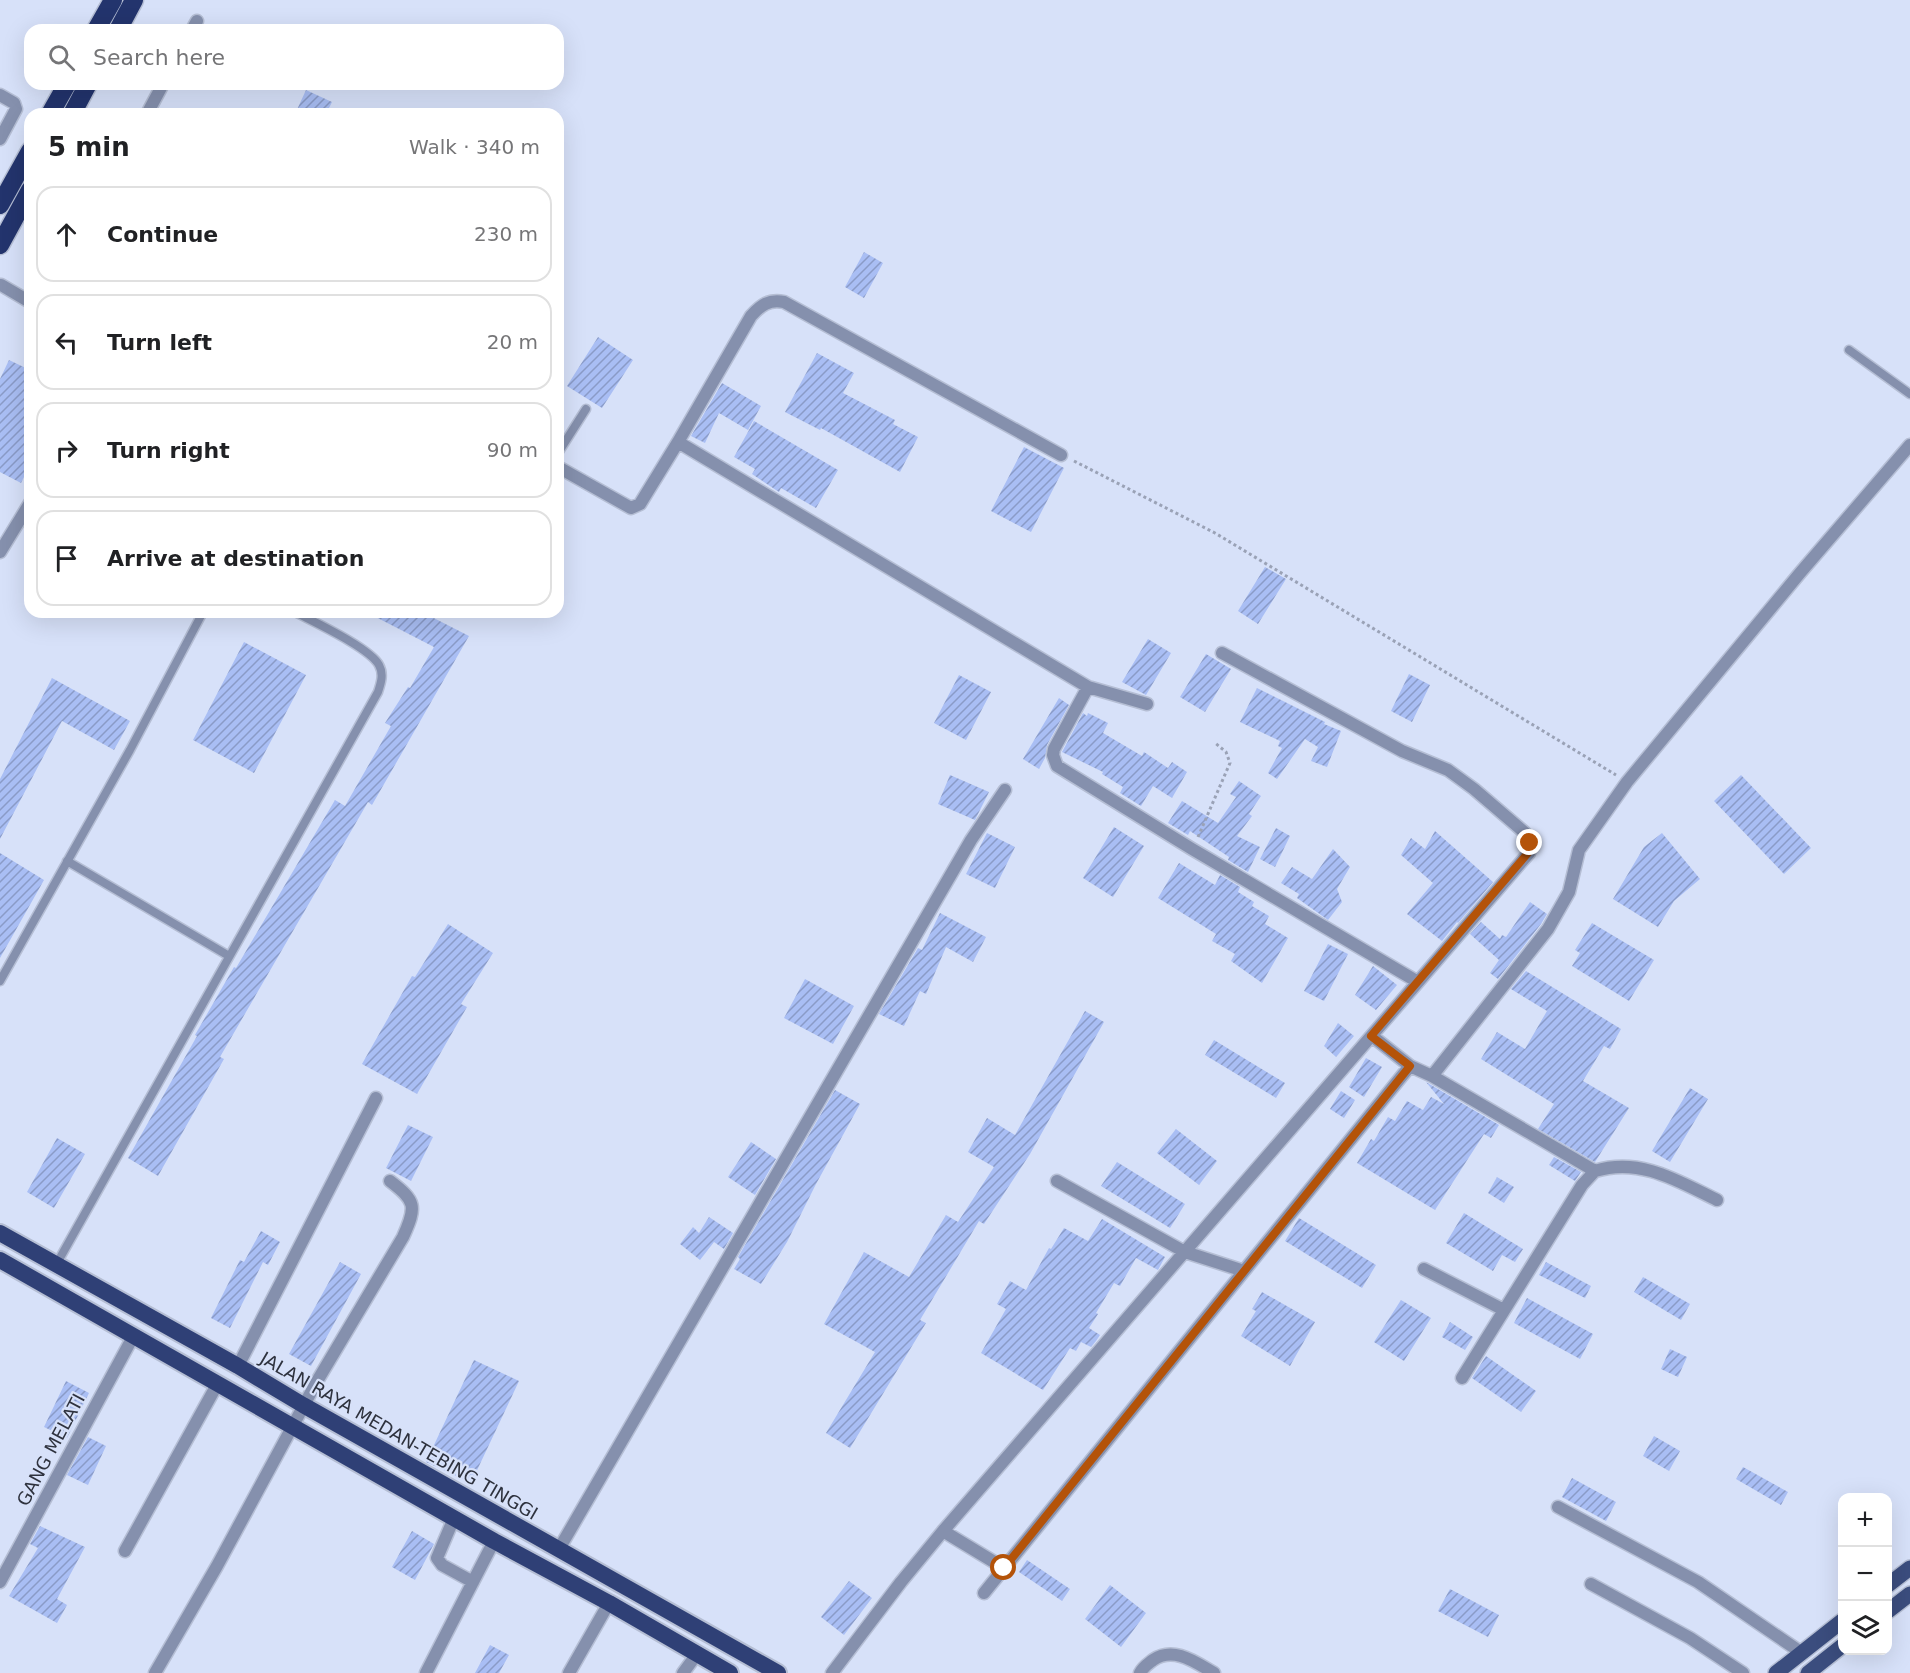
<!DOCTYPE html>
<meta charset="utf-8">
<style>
:root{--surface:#fff;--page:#f2f2f2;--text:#202124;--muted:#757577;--line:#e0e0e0}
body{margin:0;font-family:"DejaVu Sans",sans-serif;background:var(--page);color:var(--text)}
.controls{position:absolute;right:18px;bottom:18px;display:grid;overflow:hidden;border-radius:12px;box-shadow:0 6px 24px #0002}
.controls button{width:54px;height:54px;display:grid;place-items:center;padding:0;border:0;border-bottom:2px solid var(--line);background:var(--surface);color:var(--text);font:30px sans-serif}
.stop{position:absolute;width:18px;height:18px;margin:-14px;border:4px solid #b45309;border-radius:50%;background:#fff}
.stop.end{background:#b45309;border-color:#fff;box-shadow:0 2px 6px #0008}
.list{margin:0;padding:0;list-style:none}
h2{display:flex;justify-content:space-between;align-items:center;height:78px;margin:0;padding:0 24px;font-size:26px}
h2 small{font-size:20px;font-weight:400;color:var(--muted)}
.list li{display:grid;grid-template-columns:39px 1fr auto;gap:18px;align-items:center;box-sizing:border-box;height:96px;margin:0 12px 12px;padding:0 12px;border:2px solid var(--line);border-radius:18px}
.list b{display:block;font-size:22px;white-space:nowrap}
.list em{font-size:20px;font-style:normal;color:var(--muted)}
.icon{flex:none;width:33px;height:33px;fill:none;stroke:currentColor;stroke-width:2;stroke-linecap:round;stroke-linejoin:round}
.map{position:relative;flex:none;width:1910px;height:1673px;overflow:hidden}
.search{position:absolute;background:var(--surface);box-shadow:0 6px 24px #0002;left:24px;top:24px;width:540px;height:66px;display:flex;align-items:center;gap:15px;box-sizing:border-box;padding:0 21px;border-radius:18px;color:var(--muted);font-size:22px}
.panel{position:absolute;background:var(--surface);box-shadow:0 6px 24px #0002;left:24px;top:108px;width:540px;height:510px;border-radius:18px}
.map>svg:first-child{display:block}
</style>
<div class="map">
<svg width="1910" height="1673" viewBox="0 0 1910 1673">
<defs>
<pattern id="building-hatch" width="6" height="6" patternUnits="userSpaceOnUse" patternTransform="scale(1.5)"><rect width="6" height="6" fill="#a9bef4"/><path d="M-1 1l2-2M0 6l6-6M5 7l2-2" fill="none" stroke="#8a9bc7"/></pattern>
</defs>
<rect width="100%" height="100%" fill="#d7e1f9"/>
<path fill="url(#building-hatch)" d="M306,90l26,12 -6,12h-31z
M864,252l19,11 -19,35 -19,-11z
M598,337l35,23 -31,48 -35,-22z
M817,353l37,20 -11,20 52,27 -2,4 25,13 -18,35 -79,-44 -1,2 -35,-18z
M9,360l21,10v95l-9,18 -21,-11v-93z
M722,383l39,23 -13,24 -29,-17 -14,30 -14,-7z
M754,421l84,49 -22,38 -35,-20 -2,4 -27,-18 3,-5 -21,-12z
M1024,447l40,21 -33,64 -40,-21z
M1265,567l21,12 -28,45 -20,-13z
M366,612h56l47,24 -97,169 -4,-3 -107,184 -41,71 4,2 -66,117 -30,-18 69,-122 -2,-1 39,-68 2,1 99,-168 10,6 46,-80 -6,-3 23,-36 2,1 24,-41z
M1148,639l23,14 -25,42 -24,-13z
M244,642l62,33 -52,98 -61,-33z
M1206,654l25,15 -26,43 -25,-15z
M1409,674l21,11 -18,37 -21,-11z
M959,675l32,17 -25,48 -32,-17z
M52,678l78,43 -16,29 -52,-29 -62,118v-60z
M1257,688l68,34 -1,2 17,7 -14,36 -16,-6 7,-14 -13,-8 -28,40 -9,-6 14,-25 -4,-2 2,-5 -40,-19z
M1059,698l10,7 -22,40 -2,13 -6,11 -16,-10z
M1083,713l4,3 1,-3 20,10 -5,10 39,23 2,-4 24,16 4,-6 15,10 -15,26 -19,-12 -12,20 -21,-13 3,-6 -21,-13 1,-2 -41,-20z
M950,775l39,17 -14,28 -37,-16z
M1741,775l70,73 -27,26 -70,-73z
M1239,781l22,15 -12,18 3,2 -15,20 23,11 -12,25 -20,-12 1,-3 -39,-26 -2,4 -20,-12 14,-22 36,22 18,-26 -6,-3z
M1114,827l30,19 -31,51 -30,-19z
M1276,828l14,8 -15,31 -15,-8z
M1435,831l58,51 -35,41 -1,-1 -15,19 -35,-27 26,-31 -32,-28 10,-17 14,11z
M987,833l28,14 -20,41 -29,-14z
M1662,833l38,46 -26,22 -16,26 -45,-28 31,-52z
M1333,849l17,18 -13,22 5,13 -14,18 -31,-22 2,-4 -18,-11 11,-16 20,12z
M0,853l44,27 -44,78z
M1179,863l36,22 5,-10 20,12 -2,5 16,10 -2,4 17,10 -4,8 23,14 -26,45 -31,-22 4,-7 -23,-13 4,-7 -58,-36z
M1530,902l17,12 -6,10 -43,55 -8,-6 9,-13 -29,-26 11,-12 19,17 2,-4 4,2z
M940,913l46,24 -13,25 -27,-15 -20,47 -6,-3 -16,35 -25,-12 39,-66 4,2z
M1592,923l62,37 -25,41 -57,-35 8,-13 -5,-3z
M448,924l45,29 -32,51 6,3 -50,87 -55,-30 50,-88 3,1z
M1328,944l20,10 -24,47 -20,-10z
M1373,966l24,19 -21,25 -21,-15z
M1526,971l95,58 -11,20 -6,-3 -21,35 46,27 -34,54 -57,-33 16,-25 -73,-45 16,-27 28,17 22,-38 -36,-22z
M805,979l49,27 -21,38 -49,-26z
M1085,1011l19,11 -74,132 -46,70 -5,-3 -59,99 6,3 -76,125 -24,-15 49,-81 -51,-28 40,-72 45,25 37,-62 12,7 36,-55 -26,-15 19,-34 28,17z
M1338,1023l16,13 -18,21 -12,-11z
M1214,1040l71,43 -9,15 -71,-43z
M1366,1058l16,9 -18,30 -15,-10z
M1426,1082l73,43 -8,13 -7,-4 -49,76 -78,-47 14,-24 3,2 14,-24 7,4 12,-20 16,9 8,-13 13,7z
M1690,1088l18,11 -38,63 -18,-11z
M835,1090l25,14 -44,80 -29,58 -26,42 -27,-15 6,-10 -2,-2z
M1341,1091l14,9 -11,18 -14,-9z
M408,1125l25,12 -22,44 -25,-13z
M1176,1129l41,32 -18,24 -42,-32z
M57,1138l28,16 -31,54 -27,-16z
M751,1142l25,17 -21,36 -27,-18z
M1554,1157l27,15 -6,9 -26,-16z
M1117,1162l68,42 -15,24 -69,-42z
M1497,1177l17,10 -10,16 -16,-10z
M1464,1213l59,36 -8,13 -13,-7 -9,16 -47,-28z
M709,1217l24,16 -9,16 -10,-7 -14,18 -20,-16 13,-17 6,6z
M1299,1218l77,47 -14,23 -77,-47z
M1102,1219l63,38 -7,13 -22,-12 -16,28 -6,-3 -18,30 2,1 -9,14 11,7 -4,6 -5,6 -10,-5 -5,9 -6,-3 -27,42 -62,-37 25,-44 -9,-5 13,-23 16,9 23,-42 2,1 13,-21 24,13z
M261,1231l19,11 -12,23 -5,-3 -33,66 -19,-10 29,-58 4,2z
M340,1262l21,12 -50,92 -22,-12z
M1546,1262l45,24 -6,12 -46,-23z
M1643,1277l47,27 -9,16 -47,-28z
M1262,1292l53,30 -25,44 -49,-30 15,-25 -4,-2z
M1527,1298l66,36 -13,25 -66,-36z
M1401,1300l30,18 -27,43 -30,-19z
M1450,1322l23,15 -8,13 -23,-13z
M1670,1349l17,8 -9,20 -17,-8z
M1486,1356l50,35 -15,21 -49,-34z
M474,1360l45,21 -48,102 -45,-21z
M66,1381l23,12 -22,45 -23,-11z
M1654,1436l26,15 -11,20 -26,-15z
M88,1437l18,9 -18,39 -21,-10z
M1743,1467l45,25 -7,13 -45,-26z
M1572,1478l44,24 -10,19 -44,-24z
M40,1526l45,21 -28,52 10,6 -10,18 -48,-27 29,-48 -8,-4z
M412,1531l22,13 -19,36 -23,-13z
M1027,1560l43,29 -8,12 -43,-29z
M849,1581l23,17 -28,37 -23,-18z
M1110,1585l36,28 -25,34 -36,-28z
M1450,1589l49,26 -11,22 -50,-26z
M490,1645l19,10 -10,18h-24z"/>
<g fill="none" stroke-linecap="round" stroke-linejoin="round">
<g stroke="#b5bed4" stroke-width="11">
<path id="service" d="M1849,350l61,44
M558,453l28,-44
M67,861l162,95
M0,981l130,-231 73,-138
M56,1265l322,-573c3,-9 6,-18 1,-27 -9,-17 -65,-43 -84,-53"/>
</g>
<g stroke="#b5bed4" stroke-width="15">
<path id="minor" d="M192,30l5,-9
M0,95l14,8 2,6 -16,30
M147,114l16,-30
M1,285l29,17
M678,442l73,-126c10,-11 18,-17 33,-14l277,153
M558,467l73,41 9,-4 38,-62 410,245 -34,62 -1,6 4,11 135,83 226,133 -475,549 -42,51 -69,91
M0,552l30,-49
M1222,653l180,98 46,19 26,19 50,43c6,7 7,12 5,21l-111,129
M1088,687l59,17
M1372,1036l38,30
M1432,1076l163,95 -13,14 -120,193
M1595,1171c45,-14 83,10 122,29
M1057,1181l128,71 59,19 166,-205 22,10 116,-147 21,-37 10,-42 48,-68 173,-209 110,-128
M1424,1269l80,41
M238,1366l138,-268
M1558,1507l140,75 104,71
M454,1518l-17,40 5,7 31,17
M943,1531l61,37
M559,1549l412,-709 34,-50
M125,1551l93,-168
M0,1582l134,-247
M1591,1584l99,54 53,35
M984,1593l260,-322
M155,1673l62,-107 99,-183 87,-146c14,-31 13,-36 -13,-56
M426,1673l68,-132
M569,1673l40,-70
M683,1673l14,-19
M1140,1673c3,-6 8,-9 13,-13 21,-14 42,2 61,13"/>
</g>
<g stroke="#b5bed4" stroke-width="18">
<path id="primary" d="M1888,1585l22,-17
M1888,1611l22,-17
M1776,1673l66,-52
M1808,1673l34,-27"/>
</g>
<g stroke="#b5bed4" stroke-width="20">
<path id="trunk" d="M0,1233l238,133 65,39 475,268
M0,1260l494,281 115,62 121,70"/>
</g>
<g stroke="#b5bed4" stroke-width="21">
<path id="motorway" d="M96,30l17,-30
M118,30l16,-30
M50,114l17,-30
M72,114l16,-30
M0,205l30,-54
M0,245l30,-55"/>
</g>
<path stroke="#9aa2b6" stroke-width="3" stroke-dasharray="3 3" stroke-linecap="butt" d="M1074,461l141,72 401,242
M1198,837l32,-74 -4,-11 -12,-10"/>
<use href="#service" stroke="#8590ad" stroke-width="8"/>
<use href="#minor" stroke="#8590ad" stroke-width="12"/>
<use href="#primary" stroke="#3b4d7e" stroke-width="15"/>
<use href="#trunk" stroke="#2f4076" stroke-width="16"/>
<use href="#motorway" stroke="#23346d" stroke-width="18"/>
</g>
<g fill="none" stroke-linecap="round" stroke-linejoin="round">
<path stroke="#b45309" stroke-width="8" d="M1004,1568l406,-502 -39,-30 157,-183 2,-10"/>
</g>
<g text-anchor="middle" stroke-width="4.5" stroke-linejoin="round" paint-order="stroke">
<g font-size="18" fill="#2e323e" stroke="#d7e1f9">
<text transform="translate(399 1436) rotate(30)" y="6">JALAN RAYA MEDAN-TEBING TINGGI</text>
<text transform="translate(51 1450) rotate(-62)" y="6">GANG MELATI</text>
</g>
</g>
</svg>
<div class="controls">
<button>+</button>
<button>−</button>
<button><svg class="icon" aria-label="layers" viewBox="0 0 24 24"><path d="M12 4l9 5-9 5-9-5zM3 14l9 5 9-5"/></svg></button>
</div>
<div class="stop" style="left:1004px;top:1568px"></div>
<div class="stop end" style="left:1530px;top:843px"></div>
<div class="search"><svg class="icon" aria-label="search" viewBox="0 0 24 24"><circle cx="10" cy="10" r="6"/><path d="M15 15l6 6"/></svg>Search here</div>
<section class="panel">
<h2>5 min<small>Walk · 340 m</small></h2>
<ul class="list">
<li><svg class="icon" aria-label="ahead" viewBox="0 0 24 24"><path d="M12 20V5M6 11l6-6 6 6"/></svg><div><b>Continue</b></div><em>230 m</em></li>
<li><svg class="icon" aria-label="left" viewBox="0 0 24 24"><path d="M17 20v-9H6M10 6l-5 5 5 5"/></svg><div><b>Turn left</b></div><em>20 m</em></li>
<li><svg class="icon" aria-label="right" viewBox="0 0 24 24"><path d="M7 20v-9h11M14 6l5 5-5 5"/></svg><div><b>Turn right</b></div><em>90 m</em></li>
<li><svg class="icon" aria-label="arrive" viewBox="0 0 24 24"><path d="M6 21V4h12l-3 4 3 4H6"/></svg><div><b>Arrive at destination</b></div></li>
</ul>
</section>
</div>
